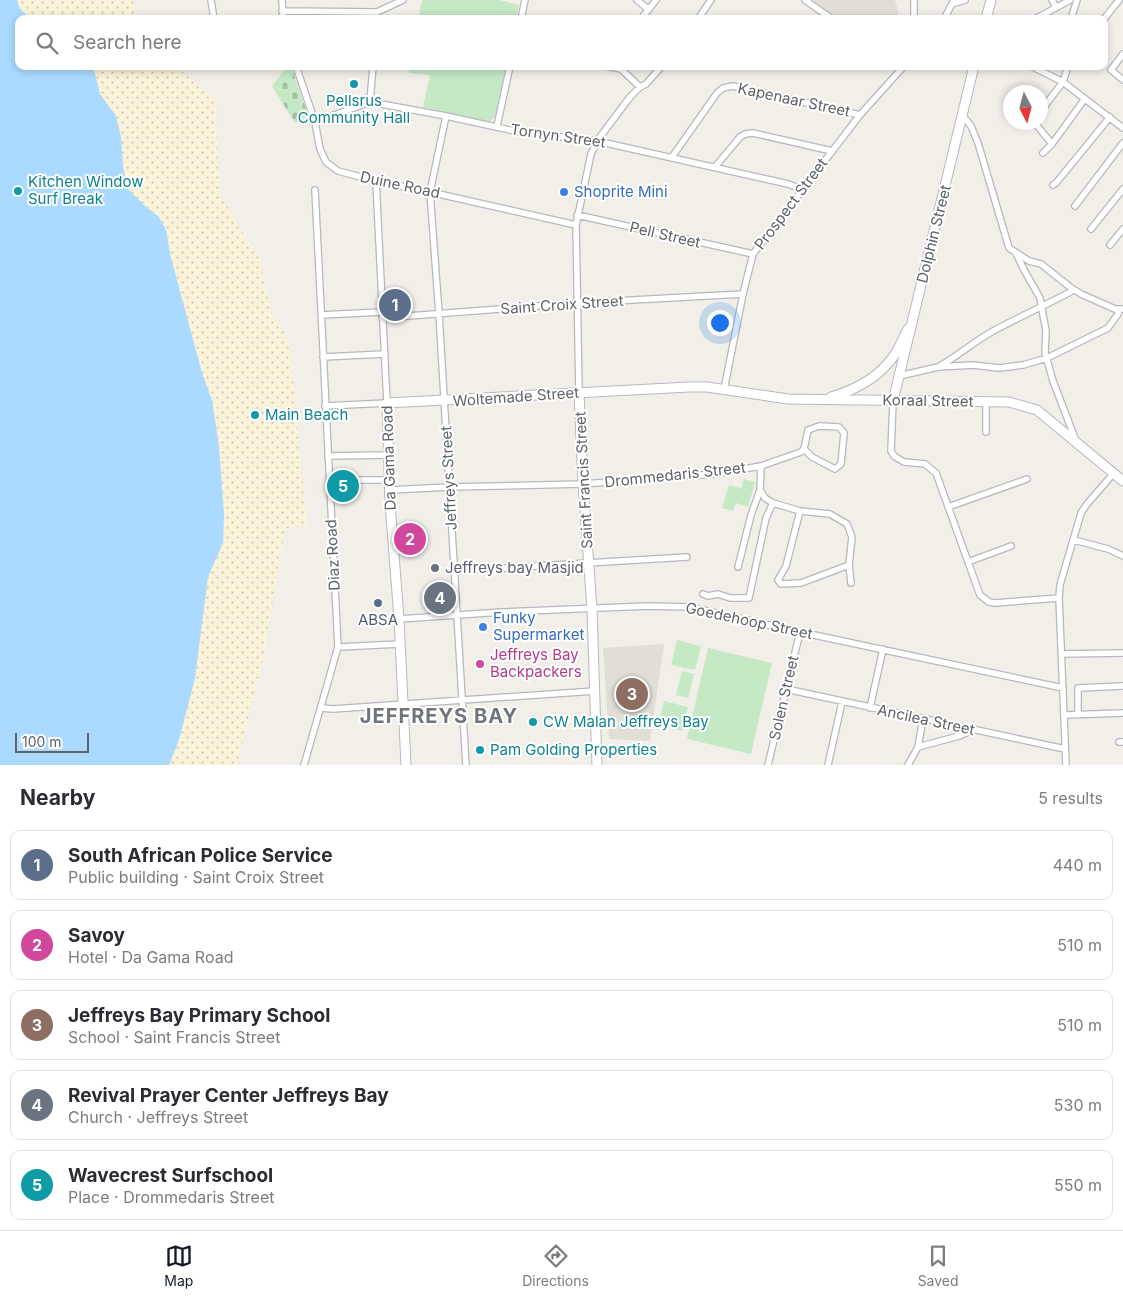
<!DOCTYPE html>
<meta charset="utf-8">
<style>
:root{--surface:#fff;--page:#f7f7f7;--text:#2b2b33;--muted:#7c7c81;--line:#e1e1e2;--accent:#111827}
body{margin:0;font-family:Inter,sans-serif;background:var(--page);color:var(--text)}
.compass{position:absolute;left:1003px;top:85px;width:45px;height:45px;border-radius:50%;background:var(--surface);box-shadow:0 2px 8px #0003;rotate:174deg}
.scale{position:absolute;left:15px;bottom:12px;width:74px;box-sizing:border-box;padding-left:5px;border:2px solid #5f6368;border-top:0;font-size:14px;line-height:18px;white-space:nowrap;color:#5f6368;-webkit-text-stroke:4px #fff;paint-order:stroke}
.you{position:absolute;left:719px;top:322px;width:18px;height:18px;margin:-12px;border:4px solid #fff;border-radius:50%;background:#1a73e8;box-shadow:0 0 0 8px #1a73e833}
.badge{display:grid;place-items:center;width:32px;height:32px;border-radius:50%;background:var(--accent);color:#fff;font-size:16px;font-weight:700}
.pin{position:absolute;translate:-50% -50%;border:2px solid #fff;box-shadow:0 1px 5px #0006}
.list{margin:0;padding:0;list-style:none}
h2{display:flex;justify-content:space-between;align-items:center;height:65px;margin:0;padding:0 20px;font-size:21px}
h2 small{font-size:16px;font-weight:400;color:var(--muted)}
.list li{display:grid;grid-template-columns:32px 1fr auto;gap:15px;align-items:center;box-sizing:border-box;height:70px;margin:0 10px 10px;padding:0 10px;border:1px solid var(--line);border-radius:10px}
.list b{display:block;font-size:19px;white-space:nowrap}
.list p{margin:0;font-size:16px;white-space:nowrap;color:var(--muted)}
.list em{font-size:16px;font-style:normal;color:var(--muted)}
.icon{flex:none;width:28px;height:28px;fill:none;stroke:currentColor;stroke-width:2;stroke-linecap:round;stroke-linejoin:round}
.map{position:relative;flex:none;width:1123px;height:765px;overflow:hidden}
.search{position:absolute;background:var(--surface);box-shadow:0 2px 8px #0003;left:15px;right:15px;top:15px;height:55px;display:flex;align-items:center;gap:12px;box-sizing:border-box;padding:0 18px;border-radius:10px;color:var(--muted);font-size:19px}
.sheet{height:465px;background:var(--surface)}
nav{display:flex;justify-content:space-around;align-items:center;box-sizing:border-box;height:70px;border-top:1px solid var(--line);background:var(--surface);font-size:14px;color:var(--muted)}
nav a{display:grid;justify-items:center;gap:2px}
nav .on{color:var(--accent)}
.map>svg:first-child{display:block}
</style>
<div class="map">
<svg width="1123" height="765" viewBox="0 0 1123 765">
<defs>
<pattern id="sand-dots" width="8" height="8" patternUnits="userSpaceOnUse" patternTransform="scale(1.25)"><rect width="8" height="8" fill="#fbf3d9"/><path d="M2 2h.1M6 6h.1" fill="none" stroke="#cec8b4" stroke-width="1.8" stroke-linecap="round"/></pattern>
<pattern id="cemetery-stones" width="16" height="16" patternUnits="userSpaceOnUse" patternTransform="scale(1.25)"><rect width="16" height="16" fill="#c5e8c5"/><path d="M2 7V4a2 2 0 0 1 4 0v3zM10 15v-3a2 2 0 0 1 4 0v3z" fill="#a3c0a4"/></pattern>
</defs>
<rect width="100%" height="100%" fill="#f1efe8"/>
<path fill="#e1ded6" d="M814,0h81l5,19h-60l-28,-16z
M664,644l-14,97 -41,-2 -6,-91z"/>
<path fill="#c5e8c5" d="M422,0h77l20,5 -3,14h-98z
M409,66h97l-11,51 -6,5 -66,-15 7,-32 -21,-2z
M744,479l11,3 -7,25 -12,-4 -3,8 -11,-3 7,-23 12,3z
M677,640l24,6 -6,24 -24,-5z
M708,648l64,15 -21,91 -64,-15z
M682,671l12,3 -6,24 -12,-3z
M664,701l24,6 -6,24 -24,-6z"/>
<path fill="url(#sand-dots)" d="M17,0h116l4,19h-105c-8,-5 -13,-10 -15,-19z
M93,66h84l39,35 3,91 29,50 13,17 2,19 9,35 17,28 18,185 -22,2 -22,131 -26,106h-68l10,-25 16,-62 13,-101 15,-34 1,-29 -5,-67 -7,-47 -10,-27 -31,-115 -5,-28 -7,-13 -14,-11 -17,-17 -5,-22 -2,-30 -11,-31 -10,-12z"/>
<path fill="url(#cemetery-stones)" d="M287,66h4l18,52 -14,5 -23,-37z"/>
<path fill="#aadaff" d="M0,0h17c2,9 7,14 15,19h-13v47h74l7,28 16,22 5,21 2,30 5,22 17,17 14,11 7,13 5,28 31,115 10,27 7,47 5,67 -1,29 -15,34 -13,101 -16,62 -10,25h-169z"/>
<g fill="none" stroke-linecap="round" stroke-linejoin="round">
<g stroke="#b5b8bc" stroke-width="8">
<path id="street" d="M211,0l3,19
M282,0l1,19
M637,0l11,9
M805,0l27,19
M1052,0l4,7
M952,4l13,-4
M282,11l95,1 26,-12
M521,19l4,-19
M641,19l15,-19
M698,19l13,-19
M914,19v-19
M944,19l10,-19
M1035,19l35,-19
M1071,19l6,-19
M1104,19l15,-19
M1123,54l-12,16 12,10
M296,66l19,56 5,27 6,13 12,9 38,10 54,11 146,33
M606,66l15,3 19,18
M1031,66l32,16 60,46
M370,102l3,-36
M1040,112l23,-30 5,-16
M446,116l-16,76 9,122 27,451
M963,116l8,10 7,17 31,105 20,13 12,3 29,23 11,7 34,15h8
M315,122l55,-20 76,14 73,16 78,9 191,43 14,5
M1034,122l18,22
M497,126l13,-60
M1043,153l9,-9 32,-44
M672,157l45,-64 6,-5 10,-2 127,29
M715,167l25,-30 5,-3 8,-1 79,18
M1053,185l3,-2 54,-66
M1075,206l48,-63
M577,215l176,39
M1091,229l32,-40
M1110,245l13,-16
M1016,253l8,17 16,28 6,33 -1,22 8,28 23,60
M321,315l61,-3
M382,318l195,-15 166,-9
M323,357l62,-3
M940,366c19,-11 36,-26 55,-36 26,-14 53,-26 79,-40
M899,376l39,-9 35,-2 26,3 24,-3 24,-7 61,-30 10,-14 1,-5
M724,390l19,-96 10,-40 107,-139 44,-49
M579,393l-3,-168 15,-71 6,-13 33,-44 10,-10 6,-3 16,-18
M893,401l-2,50 3,5 10,6 21,2 11,9 44,122 9,7 6,1 64,-5
M325,406l62,-3 -11,-222
M986,432v-30
M328,456l60,-1
M330,480h59
M390,490l59,-3 134,-3 131,-10 47,-8 40,-14 3,-3 4,-19 11,-4 20,1 5,6 -3,31 -6,5 -23,-12 -8,-8
M760,490l5,8 8,5 27,8 30,3 17,10 5,13 -3,28 2,18
M948,507l79,-28
M800,511l-14,55 -8,14 3,4 20,-1 48,-18
M1074,540l34,9 15,7
M968,562l43,-16
M738,567l13,-52 9,-25 1,-24
M454,571l233,-14
M703,594l5,2 10,-2 12,4h19l17,-80 7,-15
M399,619l103,-7 146,-6 42,1 110,25 263,56
M338,647l62,-3
M1062,654l61,-1
M786,689l279,60
M321,708l12,1 262,-18
M870,708l13,-59
M1065,715l58,-2
M1078,715v-27l45,-2
M1119,742h4
M918,747l41,-11 14,-6
M304,765l34,-118 -23,-457
M768,765l32,-133
M828,765l14,-63
M908,765l10,-18 5,-28
M1066,765l-7,-167 1,-13 21,-72 6,-9 27,-31"/>
</g>
<g stroke="#b6babf" stroke-width="11">
<path id="secondary" d="M986,19l5,-19
M579,393l4,91 9,125 5,156
M831,397c24,-7 47,-19 62,-40 6,-8 10,-19 15,-28
M893,401l81,-335
M406,765l-7,-146 -9,-116 -3,-100 302,-16h18l81,12 221,3 28,8 86,71"/>
</g>
<use href="#street" stroke="#fff" stroke-width="5.5"/>
<use href="#secondary" stroke="#fff" stroke-width="9"/>
</g>
<g fill="#0f9aa8" stroke="#fff" stroke-width="2">
<circle cx="354" cy="84" r="5"/>
<circle cx="18" cy="191" r="5"/>
<circle cx="255" cy="415" r="5"/>
<circle cx="533" cy="722" r="5"/>
<circle cx="480" cy="750" r="5"/>
</g>
<g fill="#3f7fe0" stroke="#fff" stroke-width="2">
<circle cx="564" cy="192" r="5"/>
<circle cx="483" cy="627" r="5"/>
</g>
<circle fill="#6b7280" stroke="#fff" stroke-width="2" cx="435" cy="568" r="5"/>
<circle fill="#5c6f8a" stroke="#fff" stroke-width="2" cx="378" cy="603" r="5"/>
<circle fill="#d1479c" stroke="#fff" stroke-width="2" cx="480" cy="664" r="5"/>
<g text-anchor="middle" stroke-width="4" stroke-linejoin="round" paint-order="stroke">
<g font-size="15" fill="#5f6368" stroke="#fff">
<text transform="translate(794 100) rotate(12)" y="5">Kapenaar Street</text>
<text transform="translate(558 136) rotate(8)" y="5">Tornyn Street</text>
<text transform="translate(400 185) rotate(12)" y="5">Duine Road</text>
<text transform="translate(791 204) rotate(-53)" y="5">Prospect Street</text>
<text transform="translate(934 234) rotate(-76)" y="5">Dolphin Street</text>
<text transform="translate(665 235) rotate(13)" y="5">Pell Street</text>
<text transform="translate(562 305) rotate(-4)" y="5">Saint Croix Street</text>
<text transform="translate(516 397) rotate(-4)" y="5">Woltemade Street</text>
<text transform="translate(928 401) rotate(1)" y="5">Koraal Street</text>
<text transform="translate(389 458) rotate(-92)" y="5">Da Gama Road</text>
<text transform="translate(675 475) rotate(-6)" y="5">Drommedaris Street</text>
<text transform="translate(449 478) rotate(-93)" y="5">Jeffreys Street</text>
<text transform="translate(584 480) rotate(-93)" y="5">Saint Francis Street</text>
<text transform="translate(333 555) rotate(-93)" y="5">Diaz Road</text>
<text transform="translate(749 621) rotate(12)" y="5">Goedehoop Street</text>
<text transform="translate(784 698) rotate(-77)" y="5">Solen Street</text>
<text transform="translate(926 720) rotate(12)" y="5">Ancilea Street</text>
</g>
<g font-size="15" fill="#0d838f" stroke="#fff" text-anchor="start">
<text x="354" y="106" text-anchor="middle">Pellsrus<tspan x="354" dy="17">Community Hall</tspan></text>
<text x="28" y="187">Kitchen Window<tspan x="28" dy="17">Surf Break</tspan></text>
<text x="265" y="420">Main Beach</text>
<text x="543" y="727">CW Malan Jeffreys Bay</text>
<text x="490" y="755">Pam Golding Properties</text>
</g>
<g font-size="15" fill="#366cbe" stroke="#fff" text-anchor="start">
<text x="574" y="197">Shoprite Mini</text>
<text x="493" y="623">Funky<tspan x="493" dy="17">Supermarket</tspan></text>
</g>
<g font-size="15" fill="#5b616d" stroke="#fff" text-anchor="start">
<text x="445" y="573">Jeffreys bay Masjid</text>
</g>
<g font-size="15" fill="#4e5e75" stroke="#fff">
<text x="378" y="625">ABSA</text>
</g>
<g font-size="15" fill="#b23c85" stroke="#fff" text-anchor="start">
<text x="490" y="660">Jeffreys Bay<tspan x="490" dy="17">Backpackers</tspan></text>
</g>
<g font-size="20" font-weight="bold" letter-spacing="1" fill="#70757a" stroke="#fff">
<text x="439" y="723">JEFFREYS BAY</text>
</g>
</g>
</svg>
<svg class="compass" viewBox="-18 -18 36 36"><path d="M0-13l5 13h-10z" fill="#e53935"/><path d="M0 13l5-13h-10z" fill="#7c7c81"/></svg>
<div class="scale">100 m</div>
<div class="you"></div>
<div class="pin badge" style="left:395px;top:305px;background:#5c6f8a">1</div>
<div class="pin badge" style="left:410px;top:539px;background:#d1479c">2</div>
<div class="pin badge" style="left:632px;top:694px;background:#8d6e63">3</div>
<div class="pin badge" style="left:440px;top:598px;background:#6b7280">4</div>
<div class="pin badge" style="left:343px;top:486px;background:#0f9aa8">5</div>
<div class="search"><svg class="icon" aria-label="search" viewBox="0 0 24 24"><circle cx="10" cy="10" r="6"/><path d="M15 15l6 6"/></svg>Search here</div>
</div>
<section class="sheet">
<h2>Nearby<small>5 results</small></h2>
<ul class="list">
<li><span class="badge" style="background:#5c6f8a">1</span><div><b>South African Police Service</b><p>Public building · Saint Croix Street</p></div><em>440 m</em></li>
<li><span class="badge" style="background:#d1479c">2</span><div><b>Savoy</b><p>Hotel · Da Gama Road</p></div><em>510 m</em></li>
<li><span class="badge" style="background:#8d6e63">3</span><div><b>Jeffreys Bay Primary School</b><p>School · Saint Francis Street</p></div><em>510 m</em></li>
<li><span class="badge" style="background:#6b7280">4</span><div><b>Revival Prayer Center Jeffreys Bay</b><p>Church · Jeffreys Street</p></div><em>530 m</em></li>
<li><span class="badge" style="background:#0f9aa8">5</span><div><b>Wavecrest Surfschool</b><p>Place · Drommedaris Street</p></div><em>550 m</em></li>
</ul>
</section>
<nav>
<a class="on"><svg class="icon" aria-label="map" viewBox="0 0 24 24"><path d="M3 6l6-2 6 2 6-2v14l-6 2-6-2-6 2zM9 4v14M15 6v14"/></svg>Map</a>
<a><svg class="icon" aria-label="directions" viewBox="0 0 24 24"><path d="M12 3l9 9-9 9-9-9zM9 14v-3h6M13 9l2 2-2 2"/></svg>Directions</a>
<a><svg class="icon" aria-label="saved" viewBox="0 0 24 24"><path d="M7 4h10v16l-5-4-5 4z"/></svg>Saved</a>
</nav>
